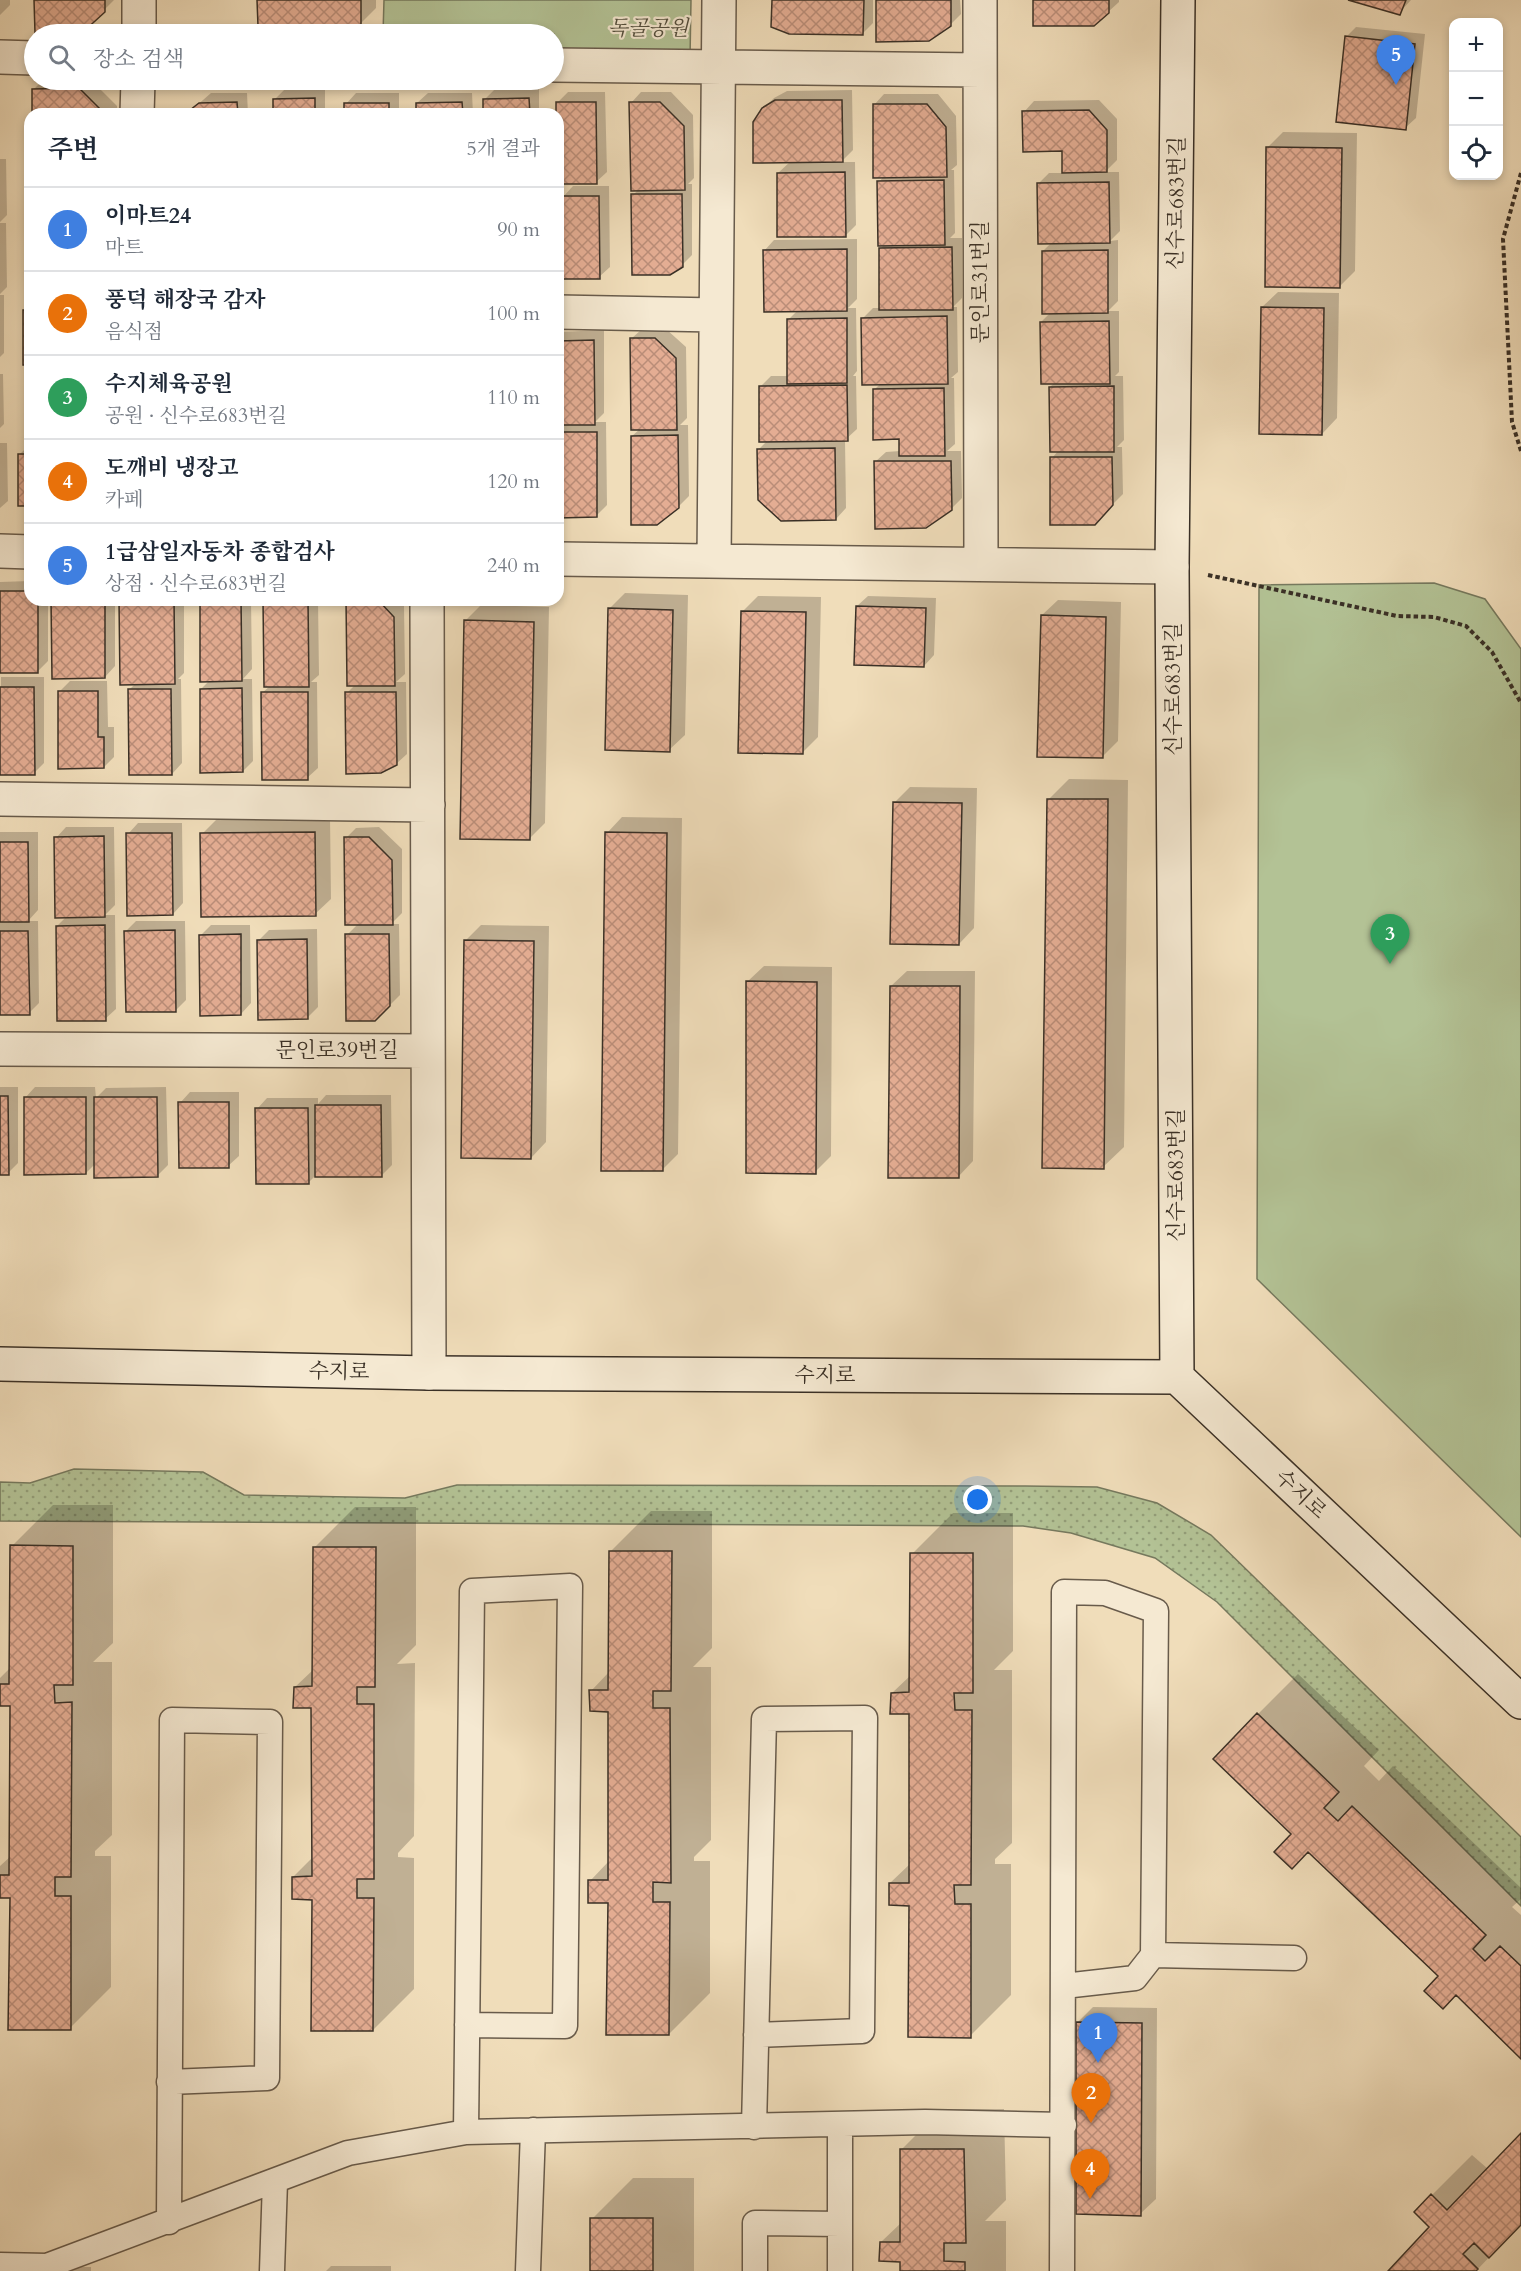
<!DOCTYPE html>
<html lang="ko">
<meta charset="utf-8">
<style>
:root{--surface:#fff;--page:#f2f2f3;--text:#1f2937;--muted:#747a83;--line:#e0e1e3;--accent:#1a73e8}
body{margin:0;font-family:Cardo,"Noto Serif KR",serif;background:var(--page);color:var(--text)}
.controls{position:absolute;right:18px;top:18px;display:grid;overflow:hidden;border-radius:12px;box-shadow:0 3px 9px #0003}
.controls button{width:54px;height:54px;display:grid;place-items:center;padding:0;border:0;border-bottom:2px solid var(--line);background:var(--surface);color:var(--text);font:30px sans-serif}
.you{position:absolute;left:978px;top:1500px;width:21px;height:21px;margin:-15px;border:4px solid #fff;border-radius:50%;background:#1a73e8;box-shadow:0 0 0 9px #1a73e833}
.badge{display:grid;place-items:center;width:39px;height:39px;border-radius:50%;background:var(--accent);color:#fff;font-size:20px;font-weight:700}
.pin{position:absolute;translate:-50% -50px;filter:drop-shadow(0 2px 3px #0008)}
.pin::after{content:'';position:absolute;top:32px;width:21px;height:18px;background:inherit;clip-path:polygon(0 0,100% 0,50% 100%)}
.list{margin:0;padding:0;list-style:none}
h2{display:flex;justify-content:space-between;align-items:center;height:78px;margin:0;padding:0 24px;font-size:26px}
h2 small{font-size:20px;font-weight:400;color:var(--muted)}
.list li{display:grid;grid-template-columns:39px 1fr auto;gap:18px;align-items:center;box-sizing:border-box;height:84px;padding:0 24px;border-top:2px solid var(--line)}
.list b{display:block;font-size:22px;white-space:nowrap}
.list p{margin:0;font-size:20px;white-space:nowrap;color:var(--muted)}
.list em{font-size:20px;font-style:normal;color:var(--muted)}
.icon{flex:none;width:33px;height:33px;fill:none;stroke:currentColor;stroke-width:2;stroke-linecap:round;stroke-linejoin:round}
.map{position:relative;flex:none;width:1521px;height:2271px;overflow:hidden}
.search{position:absolute;background:var(--surface);box-shadow:0 3px 9px #0003;left:24px;top:24px;width:540px;height:66px;display:flex;align-items:center;gap:15px;box-sizing:border-box;padding:0 21px;border-radius:33px;color:var(--muted);font-size:22px}
.panel{position:absolute;background:var(--surface);box-shadow:0 3px 9px #0003;left:24px;top:108px;width:540px;height:498px;border-radius:18px}
.map>svg:first-child{display:block}
</style>
<div class="map">
<svg width="1521" height="2271" viewBox="0 0 1521 2271">
<defs>
<pattern id="grass-dots" width="8" height="8" patternUnits="userSpaceOnUse" patternTransform="scale(1.5)"><rect width="8" height="8" fill="#b3c295"/><path d="M2 2h.1M6 6h.1" fill="none" stroke="#939e79" stroke-width="1.8" stroke-linecap="round"/></pattern>
<pattern id="building-cross-hatch" width="8" height="8" patternUnits="userSpaceOnUse" patternTransform="scale(1.5)"><rect width="8" height="8" fill="#e4ad93"/><path d="M0 0l8 8M0 8l8-8" fill="none" stroke="#ba8d78"/></pattern>
</defs>
<rect width="100%" height="100%" fill="#f0ddba"/>
<filter id="stains"><feTurbulence type="fractalNoise" baseFrequency=".00333" numOctaves="4"/><feColorMatrix values="0 0 0 0 .2 0 0 0 0 .09 0 0 0 0 .02 0 0 0 .5 -.17"/></filter>
<radialGradient id="worn" r=".72"><stop offset=".6" stop-color="#630" stop-opacity="0"/><stop offset="1" stop-color="#630" stop-opacity=".3"/></radialGradient>
<path fill="url(#grass-dots)" stroke="#76795e" stroke-width="1.5" d="M74,1469l129,3 41,23 161,3 52,-13 568,1 72,1 60,16 54,32 310,302v69l-304,-304 -62,-44 -84,-25 -48,-7 -1023,-5v-39l30,1z"/>
<path fill="#b3c295" stroke="#76795e" stroke-width="1.5" d="M384,0h307l-1,58 -136,-4v-20h-171z
M1434,583l51,16 36,50v888l-264,-258 2,-694z"/>
<path fill="#0003" d="M0,0h10v5l-10,10z
M36,0h78l-31,31z
M259,0h117v8l-15,15z
M773,0h100v23l-11,11z
M877,0h83l1,14 -11,11z
M1035,0h84v2l-11,10z
M1353,0h58l-12,13z
M1356,27l69,7 -9,84 -11,10 -59,-91z
M43,80h48l26,26v8h-84v-24z
M539,88v26h-54l-1,-14 11,-11z
M285,89h40v25h-51v-14z
M852,90l1,60 -12,12h14l1,63 -11,11 -67,-63 13,-12 -28,-52 11,-11 13,-7z
M568,92h37l2,80 -11,10h-38l-1,-79z
M641,92h30l22,23 1,63 -6,6h4v71l-10,10 -49,-70 6,-6 -8,-86z
M211,93h36l1,21h-61z
M356,93h43v21h-53v-10z
M428,93h44l1,21h-55l-1,-11z
M884,94h54l18,22 1,49 -6,5h3l1,63 -5,5h12v60l-9,9h4l1,65 -7,6h3l1,66 -8,7h14l1,47 -11,11 -76,-47 11,-10 14,-1 1,-13 -27,-48 7,-7 -18,-65 10,-10h8l-1,-59 5,-5 -6,-62 5,-6 -10,-71z
M1099,100l18,19v41l-12,12h14l1,59 -10,10 8,-1v61l-10,10h11v61l-4,4h8l1,64 -7,7h5l1,47 -18,18 -53,-54 7,-8 -9,-63 5,-5 -14,-60 10,-10 -8,-61 9,-9 -13,-59 10,-10h14v-23l-39,-38 10,-11z
M1283,132l74,1 -2,138 -15,15 -72,-139z
M0,159h6l1,56 -7,7z
M573,186h36l1,81 -11,10 -36,-80z
M0,223h6l1,64 -7,7z
M857,239v60l-9,9h8l1,63 -4,5h3l1,53 -12,11 1,68 -10,11 -77,-70 8,-8 -7,-54 11,-11h18v-57l9,-9 -34,-59 10,-11z
M1278,292l61,1 -2,125 -15,16 -60,-127z
M0,295h4v58l-4,4z
M642,329h24l20,18 1,71 -7,7h8l1,71 -11,11 -46,-71 8,-7 -9,-90z
M604,330v83l-9,9h11l1,83 -11,11h-38v-89l4,-4h-4v-91z
M0,374h3l1,50 -4,4z
M0,443h7l1,58 -8,7z
M30,444v61l-11,-50z
M30,581v19h18v61l-10,10 -38,1v-90z
M625,593l63,2 -3,140 -16,15 -60,-141z
M758,596l63,1 -3,140 -16,16 -60,-141z
M868,596l68,2 -2,57 -10,11 -67,-60z
M53,600h62v66l-10,11z
M120,600h64v73l-6,6h3l1,84 -10,11 -43,-84 7,-7z
M201,600h50l1,69 -9,10h9l1,82 -10,10 -42,-82 9,-9z
M266,600h52l1,75 -8,7h6l1,86 -11,10 -45,-85 8,-7z
M347,600h51l6,6 1,68 -9,8h10l1,72 -11,10 -49,-71 8,-8z
M1058,600l63,2 -3,139 -16,16 -60,-142z
M481,605l68,2 -4,216 -16,16 -64,-218z
M1,677h43v86l-10,10 -34,1z
M70,681h37l1,46h6v30l-10,10 -45,-75z
M1069,779l59,1 -4,367 -21,20 -55,-367z
M910,787l67,1 -3,140 -15,16 -65,-141z
M330,817l1,82 -16,15 -113,-80 16,-16z
M622,817l60,1 -4,336 -16,16 -55,-337z
M138,823h44l1,80 -10,11 -45,-80z
M66,827h48l1,78 -10,10h10l1,94 -11,10 -48,-93 10,-10 -11,-78z
M379,827l23,22v64l-11,11h8l1,71 -25,25 -28,-85 11,-11 -12,-86 10,-10z
M0,832h38v78l-10,11h10l1,82 -10,10 -29,1z
M136,921h49l1,79 -10,10 -50,-79z
M211,925h39l1,78 -10,11 -40,-79z
M481,925l68,1 -3,216 -15,16 -65,-218z
M317,929l1,78 -11,11 -49,-77 11,-11z
M764,966l68,1 -1,189 -16,16 -67,-191z
M907,971h68l-2,190 -15,16 -67,-191z
M0,1087h18v76l-10,10h-8z
M35,1087h60l1,11 10,-10 60,-1 2,78 -11,11 -61,-13 -10,10 -61,-75z
M190,1092h49v64l-11,10 -48,-63z
M326,1095h65l1,70 -10,10 -67,1 -6,6 -52,-73 10,-11h51v6z
M53,1505h60v138l-20,19h19v173l-17,16v5h16v131l-41,41 -59,-132h-11v-30l11,-10v-151l-11,-1v-26l11,-11 1,-121z
M355,1507h61v138l-19,19 18,-1 -1,173 -16,17v4l16,1v131l-41,41 -60,-132 -20,-21 20,-20v-151l-18,-19 19,-18v-121z
M651,1511h61v137l-19,19h18v173l-17,17v4h16v132l-41,41 -59,-132 -20,-21 19,-20 1,-151 -19,-19 18,-19 1,-120z
M953,1513h60v138l-19,19h18v173l-17,16v5h16v131l-41,41 -59,-132 -21,-21 21,-20 -1,-151 -18,-19 19,-18 1,-121z
M1298,1674l81,76 -15,16 15,15 14,-15 128,122v11l-9,8 9,8v142l-228,-223 -35,-120z
M1093,2007l64,1 -1,191 -16,15 -63,-191z
M942,2109h62l2,91 -21,21h21v50h-104v-11l-21,-18 21,-20 -1,-72z
M1521,2135v89l-45,47h-86l41,-44 1,-32 40,-40 16,14z
M633,2178h61v93h-102v-52z
M331,2266h60v5h-65z
M30,2267h61v4h-65z"/>
<path fill="url(#building-cross-hatch)" stroke="#3a3026" stroke-width="1.5" d="M34,0h71v12l-22,20 -48,1z
M257,0h104v25l-103,1z
M772,0h92l-1,35 -74,-1 -18,-7z
M876,0h75v26l-22,15 -53,1z
M1033,0h76v13l-15,13h-61z
M1348,0h58l-6,15z
M1345,36l70,8 -9,86 -70,-8z
M79,88l26,26h-73v-25z
M315,98v16h-42v-15z
M529,98l1,16h-47v-15z
M775,100h67l1,62 -90,1v-41l9,-14z
M237,102l1,12h-53l14,-11z
M462,102l1,12h-47v-11z
M556,102h40l1,82h-39v-70h-2z
M629,102h31l24,24 1,64 -54,1z
M344,103h45v11h-45z
M873,104h54l19,23 1,50 -74,1z
M1089,110l18,20v42l-45,1v-22l-39,1 -1,-41z
M1266,147l76,1 -2,140 -75,-1z
M845,172l1,65h-69v-64z
M944,180l1,65 -67,1 -1,-65z
M1109,182l1,61 -72,1 -1,-61z
M631,194h51l1,73 -13,8h-38z
M562,196h37l1,83h-38z
M952,247l1,63h-74v-62z
M847,249v62l-83,1 -1,-62z
M1108,250v63l-66,1v-63z
M1261,307l63,1 -2,127 -63,-1z
M23,310h7v55h-7z
M947,316l1,68 -86,1 -1,-67z
M847,318v65l-60,1v-65z
M1109,321l1,63h-69l-1,-62z
M630,338h25l21,20 1,72h-46z
M594,340l1,85h-37v-84z
M26,377h4v64h-3z
M847,385l1,56 -89,1v-56z
M1114,386v66h-64l-1,-65z
M944,388l1,68h-46v-17l-26,1v-51z
M558,432h39v85l-39,1z
M678,435l1,73 -22,17h-26v-89z
M835,448l1,72 -55,1 -23,-21 -1,-51z
M18,454h12v52h-12z
M1050,457h62l1,48 -18,20h-45z
M874,461h77l1,49 -26,18 -51,1z
M0,591h30v9h8v73h-38z
M51,600h54v78l-53,1z
M119,600h55l1,84 -55,1z
M200,600h41l1,81 -42,1z
M263,600h45l1,87h-45z
M346,600h32l16,17 1,69h-48z
M856,606l70,2 -2,59 -70,-2z
M608,608l65,2 -3,142 -65,-2z
M741,611l65,1 -3,142 -65,-1z
M1041,615l65,2 -3,141 -66,-1z
M464,620l70,2 -4,218 -70,-1z
M0,687h34l1,88h-35z
M242,688l1,84 -43,1v-84z
M128,689h43l1,86h-43z
M58,691h40v46h6v31l-46,1z
M261,692h47v88h-46z
M345,692h51l1,73 -16,8 -35,1z
M1047,799h61l-4,370 -62,-1z
M893,802l69,1 -3,142 -69,-1z
M315,832l1,84 -115,1 -1,-84z
M605,832l62,1 -4,338h-62z
M126,833h46l1,82 -46,1z
M104,836l1,81 -50,1 -1,-81z
M344,837h25l23,23 1,65h-48z
M0,842h28l1,80h-29z
M105,925l1,96h-49l-1,-95z
M175,930l1,82h-50l-2,-81z
M0,931h28l2,84h-30z
M241,934v81l-41,1 -1,-81z
M345,934h44l1,72 -15,15h-29z
M307,939l1,80 -50,1 -1,-80z
M464,940l70,1 -3,218 -70,-1z
M746,981l71,1 -1,192 -70,-1z
M890,986h70l-1,192h-71z
M0,1096h8l1,79h-9z
M24,1097h62v77l-62,1z
M94,1097h63l1,80 -64,1z
M178,1102h51v66h-50z
M315,1105h66l1,72h-67z
M255,1108h53l1,76h-53z
M10,1545l63,1v139h-19l1,18 17,-1 -1,175h-16v19h16v134h-63l2,-132h-10v-23h9l1,-169h-10v-22h9z
M313,1547h63l-1,140h-18v17h17v175h-17v19h17l-1,133h-62l1,-131 -20,-1v-22l20,-1 -1,-168h-18l1,-21 18,-1z
M609,1551h63l-1,140h-18v17h17l1,175 -18,-1v20h17l-1,133h-63l2,-132h-20v-23h20v-168l-18,-1 -1,-21h19z
M910,1553h63v140h-19l1,17h17l-1,175h-17l1,19h16v134l-63,-1 1,-131 -20,-1v-22h20v-169h-19l1,-21 18,-1z
M1257,1713l82,79 -15,16 14,13 14,-15 134,129 -13,14 12,12 15,-15 21,20v93l-65,-64 -13,14 -19,-18 14,-15 -130,-124 -16,17 -18,-17 17,-18 -78,-75z
M1076,2022l66,1 -1,193 -65,-2z
M1521,2133v92l-32,33 -15,-15 -11,11 15,15 -2,2h-88l41,-44 -15,-15 17,-18 16,16z
M900,2149h64l2,94h-22v18l21,1v9h-65v-9l-21,-1 1,-19h20z
M590,2218h63v53h-63z"/>
<g fill="none" stroke-linecap="round" stroke-linejoin="round">
<g stroke="#685b4b" stroke-width="27">
<path id="lane" d="M1153,1955l141,3
M840,2125v146
M754,2127l10,-408 101,-1 -3,313 -106,4
M466,2132l6,-541 98,-5 -5,440 -98,-1
M169,2222l3,-502 98,2 -3,356 -98,4
M0,2265l47,1 301,-113 118,-21 459,-10 139,3
M272,2271l3,-90
M528,2271l5,-141
M755,2271v-48l85,1
M1062,2271l2,-679 41,1 51,18 -3,344 -18,23 -71,8"/>
</g>
<g stroke="#685b4b" stroke-width="36">
<path id="street" d="M980,0l1,564
M139,34v-34
M0,57l34,1
M554,65l426,5
M137,114l1,-34
M558,312l158,3
M0,551l30,1
M558,559l614,8
M714,561l5,-561
M427,600l2,773
M0,799l428,6
M0,1049l428,2"/>
</g>
<g stroke="#3a3026" stroke-width="36">
<path id="secondary" d="M0,1364l429,9 748,4 344,325
M1177,1377l-5,-810 6,-567"/>
</g>
<path stroke="#3a3026" stroke-width="4" stroke-dasharray="4.5 3" stroke-linecap="butt" d="M1521,173l-18,66 9,183 9,29
M1208,575l189,41 37,1 32,9 26,26 29,51"/>
<use href="#lane" stroke="#f5e9d2" stroke-width="24"/>
<use href="#street" stroke="#f5e9d2" stroke-width="33"/>
<use href="#secondary" stroke="#f5e9d2" stroke-width="33"/>
</g>
<g text-anchor="middle" stroke-width="4.5" stroke-linejoin="round" paint-order="stroke">
<g font-size="21" font-style="italic" fill="#524d3c" stroke="#f5e9d2">
<text x="648" y="35">독골공원</text>
</g>
<g font-size="21" fill="#3a3026" stroke="#f5e9d2">
<text transform="translate(1176 203) rotate(-89)" y="7">신수로683번길</text>
<text transform="translate(980 282) rotate(-90)" y="7">문인로31번길</text>
<text transform="translate(1173 689) rotate(-90)" y="7">신수로683번길</text>
<text x="337" y="1057">문인로39번길</text>
<text transform="translate(1176 1175) rotate(-90)" y="7">신수로683번길</text>
<text transform="translate(339 1371) rotate(1)" y="7">수지로</text>
<text x="825" y="1382">수지로</text>
<text transform="translate(1301 1494) rotate(43)" y="7">수지로</text>
</g>
</g>
<rect width="100%" height="100%" filter="url(#stains)"/>
<rect width="100%" height="100%" fill="url(#worn)"/>
</svg>
<div class="controls">
<button>+</button>
<button>−</button>
<button><svg class="icon" aria-label="locate" viewBox="0 0 24 24"><circle cx="12" cy="12" r="6"/><path d="M12 2v4M12 18v4M2 12h4M18 12h4"/></svg></button>
</div>
<div class="you"></div>
<div class="pin badge" style="left:1098px;top:2063px;background:#3f7fe0">1</div>
<div class="pin badge" style="left:1091px;top:2123px;background:#e8710a">2</div>
<div class="pin badge" style="left:1390px;top:964px;background:#2e9e5b">3</div>
<div class="pin badge" style="left:1090px;top:2199px;background:#e8710a">4</div>
<div class="pin badge" style="left:1396px;top:85px;background:#3f7fe0">5</div>
<div class="search"><svg class="icon" aria-label="search" viewBox="0 0 24 24"><circle cx="10" cy="10" r="6"/><path d="M15 15l6 6"/></svg>장소 검색</div>
<section class="panel">
<h2>주변<small>5개 결과</small></h2>
<ul class="list">
<li><span class="badge" style="background:#3f7fe0">1</span><div><b>이마트24</b><p>마트</p></div><em>90 m</em></li>
<li><span class="badge" style="background:#e8710a">2</span><div><b>풍덕 해장국 감자</b><p>음식점</p></div><em>100 m</em></li>
<li><span class="badge" style="background:#2e9e5b">3</span><div><b>수지체육공원</b><p>공원 · 신수로683번길</p></div><em>110 m</em></li>
<li><span class="badge" style="background:#e8710a">4</span><div><b>도깨비 냉장고</b><p>카페</p></div><em>120 m</em></li>
<li><span class="badge" style="background:#3f7fe0">5</span><div><b>1급삼일자동차 종합검사</b><p>상점 · 신수로683번길</p></div><em>240 m</em></li>
</ul>
</section>
</div>
